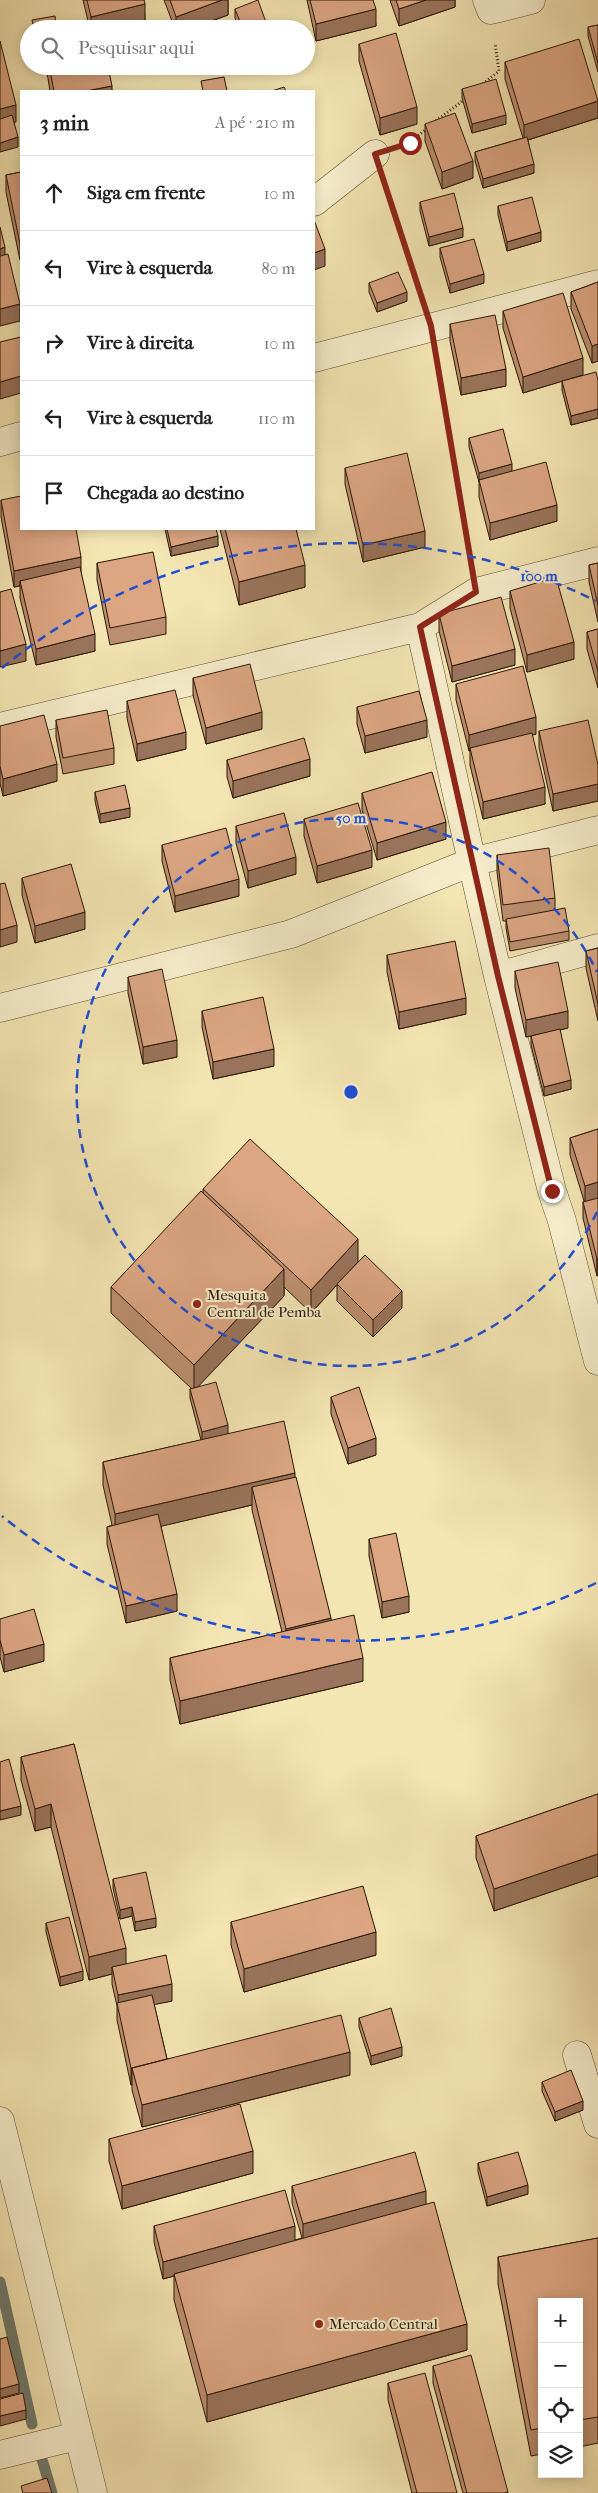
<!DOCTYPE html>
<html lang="pt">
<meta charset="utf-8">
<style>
:root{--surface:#fff;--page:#f2f2f2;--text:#222;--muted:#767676;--line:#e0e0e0}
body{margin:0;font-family:"IM FELL French Canon",serif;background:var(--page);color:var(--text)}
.controls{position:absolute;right:15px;bottom:15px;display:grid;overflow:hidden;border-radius:0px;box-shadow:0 2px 12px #0003}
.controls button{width:45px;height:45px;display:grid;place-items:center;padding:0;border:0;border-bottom:1px solid var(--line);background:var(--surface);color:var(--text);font:25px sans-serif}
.stop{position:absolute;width:15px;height:15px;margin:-11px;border:4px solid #8f2418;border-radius:50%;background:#fff}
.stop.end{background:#8f2418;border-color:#fff;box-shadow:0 1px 5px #0008}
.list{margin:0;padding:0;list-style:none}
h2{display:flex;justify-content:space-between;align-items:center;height:65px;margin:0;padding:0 20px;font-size:21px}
h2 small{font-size:16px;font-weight:400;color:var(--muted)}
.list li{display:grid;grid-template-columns:32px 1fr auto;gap:15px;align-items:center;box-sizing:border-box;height:75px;padding:0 20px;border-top:1px solid var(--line)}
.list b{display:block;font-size:19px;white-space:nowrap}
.list em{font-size:16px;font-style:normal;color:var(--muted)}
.icon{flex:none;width:28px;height:28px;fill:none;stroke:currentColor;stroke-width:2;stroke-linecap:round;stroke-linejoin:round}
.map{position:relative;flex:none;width:598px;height:2493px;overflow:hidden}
.search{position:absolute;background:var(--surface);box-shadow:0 2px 12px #0003;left:20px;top:20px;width:295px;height:55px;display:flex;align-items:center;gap:12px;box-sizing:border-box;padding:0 18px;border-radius:28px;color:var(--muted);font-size:19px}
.panel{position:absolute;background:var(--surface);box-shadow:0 2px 12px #0003;left:20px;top:90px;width:295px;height:440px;border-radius:0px}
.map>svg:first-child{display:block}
</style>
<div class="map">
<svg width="598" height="2493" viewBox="0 0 598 2493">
<rect width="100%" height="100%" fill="#f4e6b3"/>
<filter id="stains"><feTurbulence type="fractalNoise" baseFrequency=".004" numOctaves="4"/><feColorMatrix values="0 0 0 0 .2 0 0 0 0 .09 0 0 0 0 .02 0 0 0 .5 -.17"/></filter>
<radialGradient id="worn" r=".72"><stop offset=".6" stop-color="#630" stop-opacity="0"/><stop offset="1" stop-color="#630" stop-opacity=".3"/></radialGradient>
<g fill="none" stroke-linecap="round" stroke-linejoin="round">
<path stroke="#6f7b70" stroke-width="11" d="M0,2282l32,142
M41,2456l11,37"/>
<g stroke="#5b4b30" stroke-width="29">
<path id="minor" d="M487,0l4,10 40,-10
M314,202l61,-48
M314,358l284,-74
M0,442l21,-6
M420,627l52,235 126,-32
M0,727l420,-100 56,-35 122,-31
M498,976l54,215 10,30 36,140
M0,1008l291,-74 181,-72 26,114 100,-28
M577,2055l21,69
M0,2121l93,372
M0,2455l77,-19"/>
</g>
<path stroke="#281705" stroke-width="3" stroke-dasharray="1 2.5" stroke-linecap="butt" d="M483,84l16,-13 -4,-28
M436,121l29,-22
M407,144l21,-16
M386,188l35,108
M437,361l33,198"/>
<use href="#minor" stroke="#f8efce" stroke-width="28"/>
</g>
<path fill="#bd8f71" stroke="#281705" d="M83,0h61l1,21 -32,8h-23z
M164,0h64v15l-39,14h-14z
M307,0h66l3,26 -60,15z
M390,0h65v7l-56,19z
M235,9l32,20h-27l-5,-11z
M598,25v47l-10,-36v-9z
M359,44l58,80 -37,11 -21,-74z
M505,62l93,37v19l-70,22 6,33 -51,15 -8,-27v-9l48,-14 -18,-59z
M46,66h62l4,25h-62z
M462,89l44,35 -34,9 -10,-35z
M425,124l48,54 -31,11 -17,-48z
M21,172v88h-1l-14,-68v-17z
M420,202l43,35 -34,9 -9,-35z
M498,206l43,35 -34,10 -9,-36z
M440,248l44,35 -34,10 -10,-36z
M598,282v79l-6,2 -21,-54v-17z
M369,283l38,18 -30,11 -8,-20z
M503,311l80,64 -15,4 30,1v38l-27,7 -9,-35v-9l-39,12 -20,-65z
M450,324l56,62 -45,9 -11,-54z
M469,438l43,33 45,50 -67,19 -11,-43v-15l-10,-35z
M345,468l80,79 -62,15 -18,-78z
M1,500l80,74 14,77 -59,14 -16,-67v-12l-6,1 -13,-70z
M165,529h51l2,17 -47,10z
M220,529h76l9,58 -66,18z
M97,563l69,54v17l-56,11 -13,-65z
M598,563v59l-9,-40v-17z
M510,591l64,68 -47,13 -17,-64z
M439,614l76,51 -63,17 -13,-51z
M598,629v59l-11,-39v-17z
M193,678l69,51 -56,15 -13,-49z
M456,684l80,50 -4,1 13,69 -62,15 -13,-54v-14h-1l-13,-51z
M127,701l59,48 -49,12 -10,-43z
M357,707l70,30 -62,16 -8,-29z
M56,720l58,28v16l-51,10 -7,-37z
M0,726l57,55 -54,15 -3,-13z
M539,731l59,34v36l-45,10 -14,-63z
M227,760l83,16 -77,22 -6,-21z
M95,792l35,25 -30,6 -5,-22z
M362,793l84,46 -69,21 -15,-50z
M304,819l68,48 -55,16 -13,-47z
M236,826l60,48 -48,14 -12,-45z
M162,845l77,51 -64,16 -13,-51z
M497,855l58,43v12l14,21v9l-59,11 -4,-23v-7h-3l-6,-49z
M22,878l63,51 -50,14 -13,-48z
M598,948v73l-12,-53v-17z
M387,955l79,59 -67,15 -12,-57z
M515,971l53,57 -8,2 11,59 -27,7 -13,-51v-9l-5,1 -11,-49z
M128,977l49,80 -34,7 -15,-71z
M202,1011l72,55 -61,13 -11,-52z
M598,1129l-1,147 -14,-58v-16l1,-1 -14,-46v-17z
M203,1189l155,73 44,46 -29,29 -36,-36v-16l-26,28 -27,-26v9l-87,91 31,47 67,43 36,143 32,61 -183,43 -10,-44v-22l112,-26 -30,-122v-5l-91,21 16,85 -51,12 -19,-79v-17l5,-2 -9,-40v-23l98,-22 -11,-42v-9h2l-81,-76v-26l92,-94z
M331,1397l45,58 -28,9 -17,-50z
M369,1539l40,73 -27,6 -13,-62z
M0,1619l44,42 -40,11 -4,-15z
M74,1744l52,220 46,37 -18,3 13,55 183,16 -208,52 -10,-37v-5h-1l-14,-65v-14l-5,-22v-10l-23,6 -38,-153 -16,4 -14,-51v-23z
M598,1794v82l-104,35 -18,-53v-22z
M113,1879l43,48 -21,4 -3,-15 -12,3 -7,-31z
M231,1922l145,33 -132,37 -13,-47z
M46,1923l37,57 -23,6 -14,-54z
M359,2018l43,38 -31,9 -12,-38z
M542,2082l41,28 -28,11 -13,-30z
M109,2139l144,34 -131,36 -13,-48z
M478,2163l50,31 -41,12 -9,-34z
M292,2186l134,18 41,146 -260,72 -33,-122v-24l-11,3 -9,-37v-16l141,14 7,-2 -10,-35z
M598,2238v205l-19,4v-145h-37v152l-11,2 -33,-172v-27z
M433,2366l75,127h-45l-30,-110z
M388,2383l69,110h-45l-24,-93z"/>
<path fill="#9a745c" stroke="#281705" d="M222,0h6v15l-39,14h-13v-12z
M426,0h29v7l-56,19v-17z
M145,4v17l-32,8h-22v-12z
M376,9v17l-60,15v-17z
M267,25v4h-10z
M112,86v5h-26z
M598,101v17l-74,23v-16z
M16,105v17l-16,4v-17z
M417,107v17l-37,11v-17z
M506,115v9l-34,9v-9z
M18,137v10l-18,5v-9z
M473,161v17l-31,11v-17z
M534,164v9l-51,15v-9z
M463,228v9l-34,9v-9z
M541,232v9l-34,10v-9z
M21,243v17h-1v-16z
M5,247v17l-5,2v-17z
M325,249v17l-11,4v-17z
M484,274v9l-34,10v-9z
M407,292v9l-30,11v-9z
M20,304v17l-20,5v-17z
M598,344v17l-6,2v-17z
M583,358v17l-60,18v-16z
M506,369v17l-45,9v-17z
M21,376v17l-21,6v-17z
M598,409v9l-27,7v-9z
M512,464v9l-33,7v2v-9z
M557,505v16l-67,19v-17z
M425,531v16l-62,15v-17z
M218,536v10l-47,10v-9z
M81,557v17l-61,7v5l-6,1v-16z
M305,565v22l-66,18v-23z
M95,634v17l-59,14v-16z
M574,642v17l-47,13v-17z
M26,644v17l-26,6v-16z
M515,649v16l-63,17v-16z
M262,712v17l-56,15v-16z
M536,717v17l-65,17 -1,-3v3h-1v-16z
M427,720v17l-62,16v-17z
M186,732v17l-49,12v-17z
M310,759v17l-77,22v-17z
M57,764v17l-54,15v-17z
M598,784v17l-45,10v-17z
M545,787v17l-62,15v-17z
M130,808v9l-30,6v-9z
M446,822v17l-69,21v-17z
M372,850v17l-55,16v-17z
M296,857v17l-48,14v-17z
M239,879v17l-64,16v-16z
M85,912v17l-50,14v-17z
M17,925v17l-17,5v-17z
M466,998v16l-67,15v-17z
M568,1011v17l-42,9v-17z
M177,1040v17l-34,7v-17z
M274,1049v17l-61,13v-17z
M571,1080v9l-27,7v-9z
M598,1182v17l-13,4v-17z
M358,1239v23l-47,51v-23z
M597,1259h1v17h-1z
M284,1269v27l-90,95v-26z
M402,1291v17l-29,29v-17z
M228,1425v9l-26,7v-9z
M376,1438v17l-28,9v-16z
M295,1473v22l-43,-8v18l-137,32v-23z
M177,1594v17l-51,12v-17z
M409,1596v16l-27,6v-16z
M331,1618v22l-45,12v-23z
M44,1644v17l-40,11v-17z
M363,1658v23l-183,43v-23z
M51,1804v23l-16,4v-22z
M21,1806v9l-21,5v-9z
M598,1854v22l-104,35v-22z
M132,1907v9l-12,3v-9z
M156,1918v9l-21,4v-9z
M376,1932v23l-132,37v-23z
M126,1948v22l-14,-3v7l-23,6v-23z
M83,1971v9l-23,6v-9z
M172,1984v17l-53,11 -1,-17z
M402,2047v9l-31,9v-9z
M350,2052v23l-208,52v-22z
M131,2068h1v17h-1z
M583,2101v9l-28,11v-9z
M253,2151v22l-131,36v-23z
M528,2185v9l-41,12v-9z
M426,2191v17l-123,33v-17z
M295,2226v16l-121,32v2l-11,3v-17z
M467,2324v26l-260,72v-27z
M19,2384v9l-19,5v-9z
M26,2410v9l-26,7v-10z"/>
<path fill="#dca683" stroke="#281705" d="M87,0h57l1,4 -54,13z
M170,0h52l-46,17z
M258,0l9,25 -10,4h-14l-8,-20z
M310,0h63l3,9 -60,15z
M396,0h30l-27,9z
M55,16l2,13h-23l-2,-9z
M598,25v38l-10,-36z
M396,33l21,74 -37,11 -21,-74z
M579,39l19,62 -74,24 -19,-63z
M0,41l16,64 -16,4z
M49,66h59l4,20 -26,5h-32z
M224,77l3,14h-24l-2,-10z
M496,79l10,36 -34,9 -10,-35z
M284,87l2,4h-14z
M455,113l18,48 -31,11 -17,-48z
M12,115l6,22 -18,6v-24z
M527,137l7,27 -51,15 -8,-27z
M21,172v71l-1,1 -14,-69z
M454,193l9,35 -34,9 -9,-35z
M532,197l9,35 -34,10 -9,-36z
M314,220l11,29 -11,4z
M0,227l5,20 -5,2z
M474,239l10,35 -34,10 -10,-36z
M8,254l12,50 -20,5v-53z
M398,272l9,20 -30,11 -8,-20z
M598,282v62l-6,2 -21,-54z
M563,293l20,65 -60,19 -20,-66z
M495,315l11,54 -45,9 -11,-54z
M21,337v39l-21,6v-40z
M596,372l2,8v29l-27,7 -9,-35z
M503,429l9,35 -33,9 -10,-35z
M407,453l18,78 -62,14 -18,-77z
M546,462l11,43 -67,18 -11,-43z
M21,496v33h55l5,28 -67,14 -13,-71z
M167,529h49l2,7 -47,11z
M225,529h71l9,36 -66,17z
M153,552l13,65 -56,11 -13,-65z
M598,563v42l-9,-40z
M80,567l15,67 -59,15 -16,-68z
M556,577l18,65 -47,13 -17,-64z
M11,589l15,55 -26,7v-59z
M501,597l14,52 -63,17 -13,-52z
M598,629v42l-11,-39z
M250,664l12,48 -56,16 -13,-50z
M523,666l13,51 -67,18 -13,-51z
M175,690l11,42 -49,12 -10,-43z
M419,691l8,29 -62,16 -8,-29z
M107,710l7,38 -51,10 -7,-38z
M44,715l13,49 -54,15 -3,-13v-40z
M588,720l10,45v19l-45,10 -14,-63z
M532,733l13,54 -62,15 -13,-54z
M304,738l6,21 -77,22 -6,-21z
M432,772l14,50 -69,21 -15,-50z
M125,785l5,23 -30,6 -5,-22z
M358,803l14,47 -55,16 -13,-47z
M284,813l12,44 -48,14 -12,-45z
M226,828l13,51 -64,17 -13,-51z
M549,848l6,50 -52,7 -6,-50z
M71,864l14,48 -50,14 -13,-48z
M5,883l12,42 -17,5v-46z
M565,908l4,23 -59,11 -4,-23z
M455,941l11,57 -67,14 -12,-57z
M598,948v56l-12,-53z
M558,962l10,49 -42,9 -11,-49z
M162,969l15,71 -34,7 -15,-70z
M263,997l11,52 -61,13 -11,-51z
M560,1029l11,51 -27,7 -13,-51z
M598,1129v53l-13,4 -15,-48z
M250,1139l108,100 -47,51 -108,-101z
M201,1191l83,78 -90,96 -83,-78z
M598,1198v61h-1l-14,-57z
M365,1255l37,36 -29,29 -36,-36z
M216,1382l12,43 -26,7 -12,-43z
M359,1387l17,51 -28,10 -17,-51z
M284,1421l11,52 -180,41 -12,-52z
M296,1477l35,141 -45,11 -34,-142z
M158,1514l19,80 -51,12 -19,-79z
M396,1533l13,63 -27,6 -13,-63z
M34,1609l10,35 -40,11 -4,-15v-21z
M354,1615l9,43 -183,43 -10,-43z
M74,1744l52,204 -37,9 -38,-153 -16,5 -14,-52z
M9,1759l12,47 -21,5v-49z
M598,1794v60l-104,35 -18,-53z
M146,1872l10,46 -21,4 -3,-15 -12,3 -7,-31z
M363,1886l13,46 -132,37 -13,-47z
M69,1917l14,54 -23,6 -14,-54z
M166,1955l6,29 -54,11 -6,-28z
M152,1995l15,64 -35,9h-1l-14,-65z
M391,2008l11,39 -31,9 -12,-38z
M341,2015l9,37 -208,53 -10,-37z
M571,2070l12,31 -28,11 -13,-30z
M240,2104l13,47 -131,35 -13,-47z
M415,2152l11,39 -123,33 -11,-38z
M518,2152l10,33 -41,12 -9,-34z
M285,2190l10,36 -132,36 -9,-36z
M434,2202l33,122 -260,71 -33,-121z
M598,2238v179l-19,3v-118h-37v126l-11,2 -33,-173z
M7,2337l12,47 -19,5v-50z
M471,2355l37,137 -4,1h-37l-34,-127z
M425,2373l32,120h-40l-29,-110z
M23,2393l3,17 -26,6v-17z
M47,2478l5,15h-29l-2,-7z"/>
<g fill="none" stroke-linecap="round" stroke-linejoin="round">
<path stroke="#8f2418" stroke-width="6" d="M410,143l-35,11 56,172 45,266 -56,35 78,349 54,215"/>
</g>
<g fill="none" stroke="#1d4ed8" stroke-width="2.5" stroke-dasharray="9 6">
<path d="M597 1212A274 274 0 1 1 597 972"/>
<path d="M596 1583A549 549 0 0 1 2 1516M2 668A549 549 0 0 1 596 601"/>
</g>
<g fill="#8f2418" stroke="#f8efce" stroke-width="2">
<circle cx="197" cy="1304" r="5"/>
<circle cx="319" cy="2324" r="5"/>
</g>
<g text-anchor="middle" stroke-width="4" stroke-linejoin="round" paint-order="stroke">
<g font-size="15" fill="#281705" stroke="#f8efce" text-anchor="start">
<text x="207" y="1300">Mesquita<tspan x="207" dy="17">Central de Pemba</tspan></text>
<text x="329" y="2329">Mercado Central</text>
</g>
</g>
<circle cx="351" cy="1092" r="8" fill="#1d4ed8" stroke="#f8efce" stroke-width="2.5"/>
<g font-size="15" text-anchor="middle" font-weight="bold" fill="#1d4ed8" stroke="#f8efce" stroke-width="4" stroke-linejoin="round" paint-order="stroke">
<text x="539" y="581">100 m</text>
<text x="351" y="823">50 m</text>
</g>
<rect width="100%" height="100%" filter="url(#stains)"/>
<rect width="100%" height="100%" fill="url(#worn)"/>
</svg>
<div class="controls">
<button>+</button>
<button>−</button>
<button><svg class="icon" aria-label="locate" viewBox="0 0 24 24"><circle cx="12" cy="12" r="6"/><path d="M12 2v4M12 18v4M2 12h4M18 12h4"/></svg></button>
<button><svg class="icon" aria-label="layers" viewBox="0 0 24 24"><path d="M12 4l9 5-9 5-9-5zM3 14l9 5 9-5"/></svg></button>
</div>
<div class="stop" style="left:410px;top:143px"></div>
<div class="stop end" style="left:552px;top:1191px"></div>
<div class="search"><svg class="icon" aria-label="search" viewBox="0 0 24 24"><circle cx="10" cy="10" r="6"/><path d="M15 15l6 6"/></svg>Pesquisar aqui</div>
<section class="panel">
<h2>3 min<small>A pé · 210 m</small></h2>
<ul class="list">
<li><svg class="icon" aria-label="ahead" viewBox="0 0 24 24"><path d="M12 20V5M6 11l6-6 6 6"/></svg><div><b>Siga em frente</b></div><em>10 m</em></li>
<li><svg class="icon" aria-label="left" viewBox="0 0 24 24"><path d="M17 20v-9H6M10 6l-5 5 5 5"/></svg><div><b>Vire à esquerda</b></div><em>80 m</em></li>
<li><svg class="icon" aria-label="right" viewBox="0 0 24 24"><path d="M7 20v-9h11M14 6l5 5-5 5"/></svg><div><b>Vire à direita</b></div><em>10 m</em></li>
<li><svg class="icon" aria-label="left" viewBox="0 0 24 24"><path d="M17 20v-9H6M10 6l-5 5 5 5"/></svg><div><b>Vire à esquerda</b></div><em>110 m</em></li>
<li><svg class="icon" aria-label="arrive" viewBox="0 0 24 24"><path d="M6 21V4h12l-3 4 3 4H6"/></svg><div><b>Chegada ao destino</b></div></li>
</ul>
</section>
</div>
